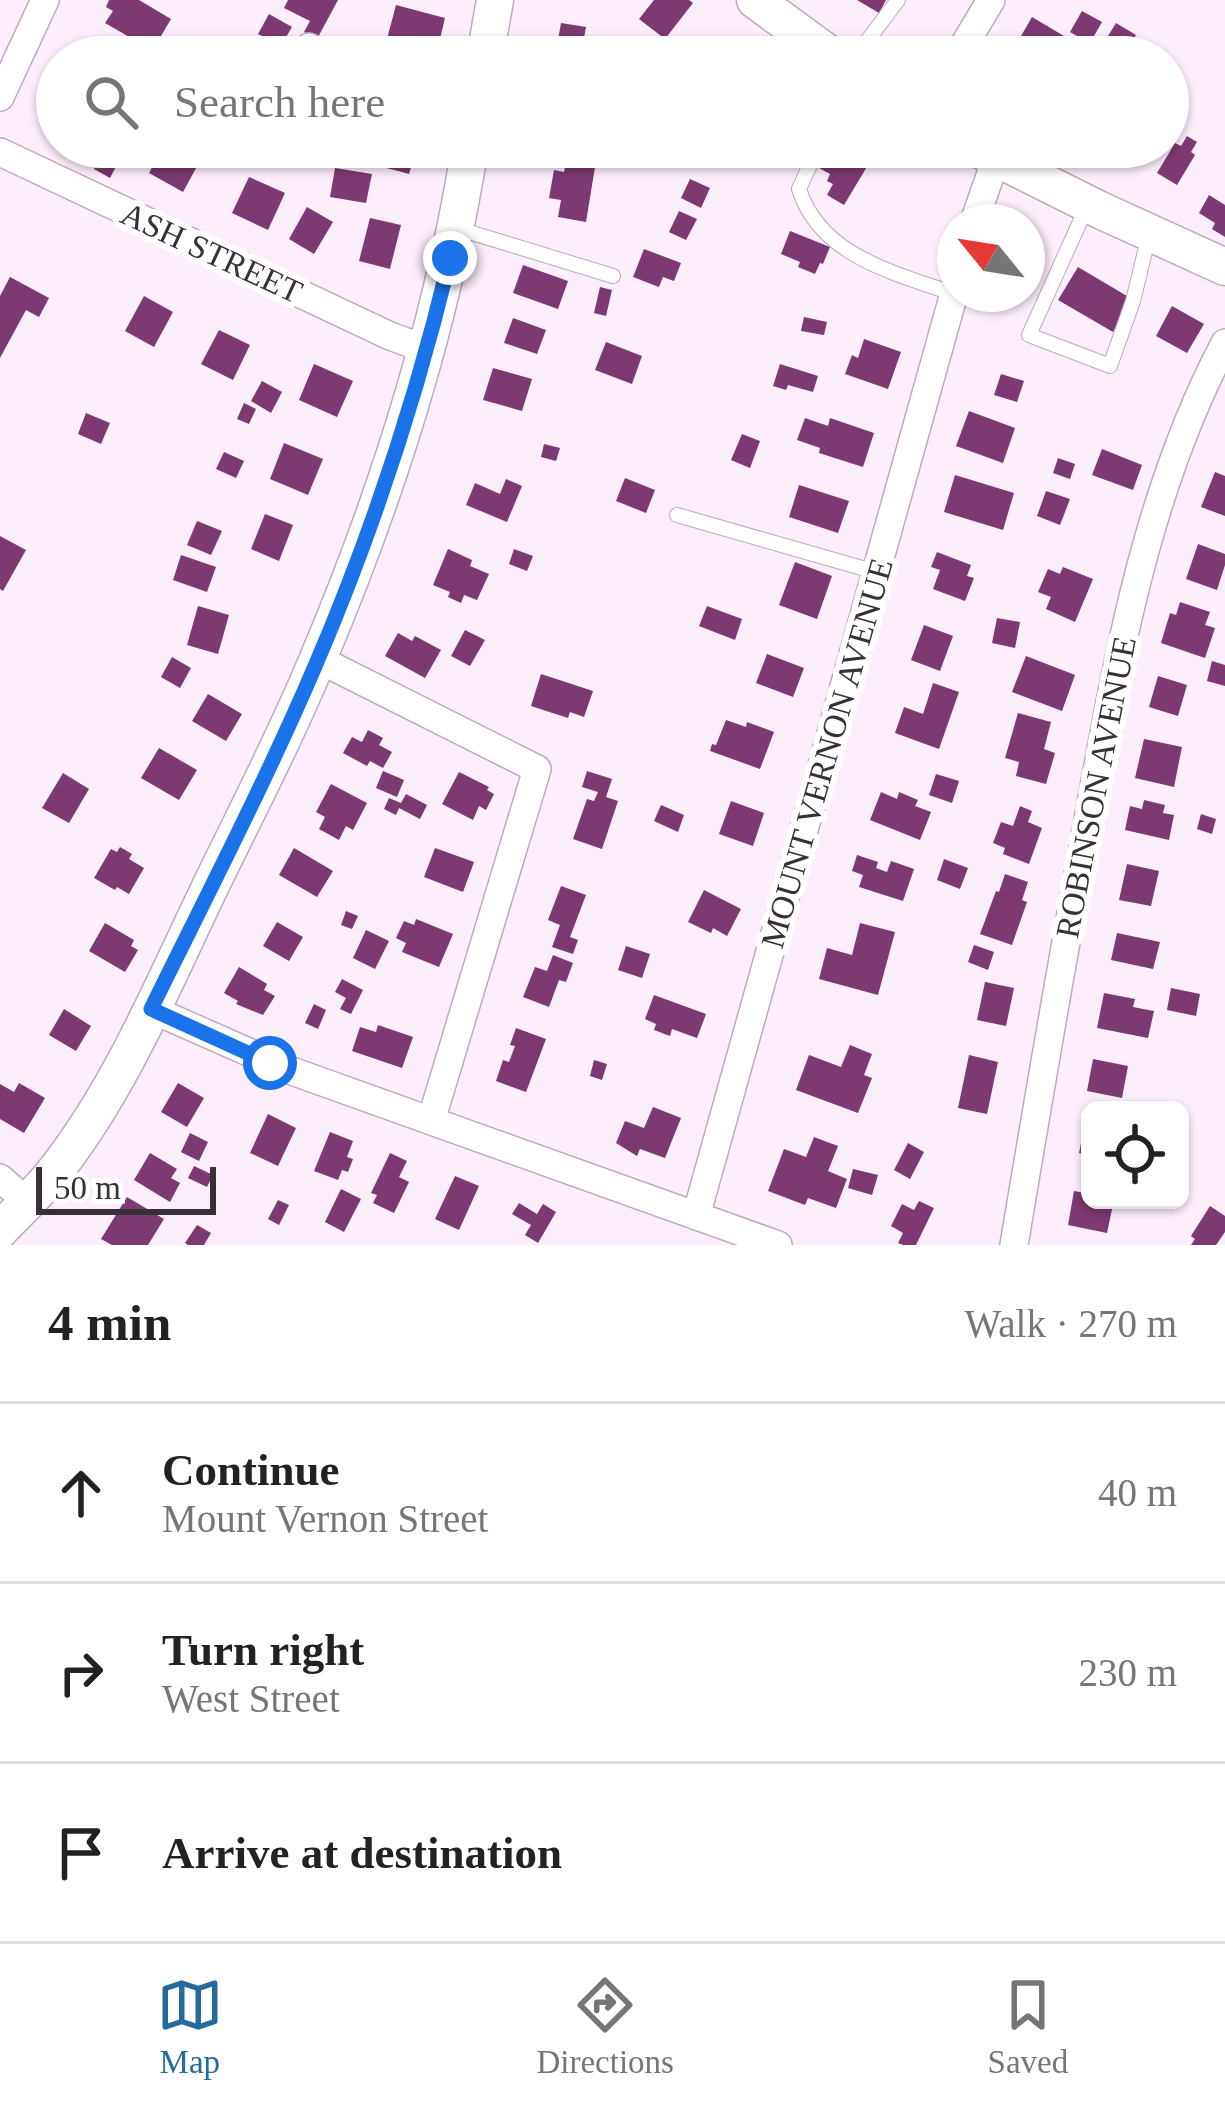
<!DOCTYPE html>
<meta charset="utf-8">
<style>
:root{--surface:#fff;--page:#f2f2f2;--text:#222;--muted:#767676;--line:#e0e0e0;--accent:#236a9e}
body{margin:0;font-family:"Times New Roman",serif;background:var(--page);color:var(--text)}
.controls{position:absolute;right:36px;bottom:36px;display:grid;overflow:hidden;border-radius:18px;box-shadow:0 3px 9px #0004}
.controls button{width:108px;height:108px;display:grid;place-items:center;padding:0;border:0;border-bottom:3px solid var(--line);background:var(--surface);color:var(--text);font:60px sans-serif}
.compass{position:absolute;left:937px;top:204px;width:108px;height:108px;border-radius:50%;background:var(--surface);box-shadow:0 3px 9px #0004;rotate:300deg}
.scale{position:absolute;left:36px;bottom:30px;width:180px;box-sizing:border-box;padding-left:12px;border:6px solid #373037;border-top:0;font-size:33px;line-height:42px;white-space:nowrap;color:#373037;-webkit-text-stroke:9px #fff;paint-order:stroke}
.stop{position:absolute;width:36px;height:36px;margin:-27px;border:9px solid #1a73e8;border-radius:50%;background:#fff}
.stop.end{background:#1a73e8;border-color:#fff;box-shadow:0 3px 12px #0008}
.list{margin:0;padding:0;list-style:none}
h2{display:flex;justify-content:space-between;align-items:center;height:156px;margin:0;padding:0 48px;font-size:51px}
h2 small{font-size:39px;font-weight:400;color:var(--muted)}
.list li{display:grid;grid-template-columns:78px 1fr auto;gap:36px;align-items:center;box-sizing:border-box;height:180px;padding:0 48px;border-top:3px solid var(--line)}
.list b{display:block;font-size:45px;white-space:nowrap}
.list p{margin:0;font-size:39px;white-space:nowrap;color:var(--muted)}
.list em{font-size:39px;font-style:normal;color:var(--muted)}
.icon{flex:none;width:66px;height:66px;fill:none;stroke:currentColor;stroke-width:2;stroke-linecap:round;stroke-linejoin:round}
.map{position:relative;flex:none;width:1225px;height:1245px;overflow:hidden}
.search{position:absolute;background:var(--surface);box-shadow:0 3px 9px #0004;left:36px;right:36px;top:36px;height:132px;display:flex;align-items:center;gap:30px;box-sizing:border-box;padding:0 42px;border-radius:66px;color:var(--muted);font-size:45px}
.sheet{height:696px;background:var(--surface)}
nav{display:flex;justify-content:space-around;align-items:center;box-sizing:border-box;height:168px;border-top:3px solid var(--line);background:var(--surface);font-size:33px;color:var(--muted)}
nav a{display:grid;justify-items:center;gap:6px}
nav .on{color:var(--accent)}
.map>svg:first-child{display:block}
</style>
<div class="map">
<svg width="1225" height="1245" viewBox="0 0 1225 1245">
<rect width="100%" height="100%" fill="#fdeefc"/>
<path fill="#7c3972" d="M109,0h30l32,19 -20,34 -15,-8 2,-3 -33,-19 8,-12 -7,-4z
M288,0h50l-21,39 -13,-7 6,-11 -26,-13z
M654,0h35l4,3 -28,36 -26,-20z
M857,0h29l-7,13z
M396,5l49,13 -8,34 -35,-9 -3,11 -15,-4z
M1082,11l20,11 -12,21 -20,-11z
M269,14l23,13 -11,19 -23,-12z
M1032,17l32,19 -12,21h-43z
M561,23l25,4 -3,16 -10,-1 -2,15h-16z
M1116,23l20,12 -13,22h-10l-13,-8z
M1187,136l10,6 -6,10 4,3 -18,30 -20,-12 18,-30 6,3z
M163,147h11l26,14 -17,31 -34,-19z
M388,147h29l-8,27 -26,-7z
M746,147h45l-9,15 -12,-7 -4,8 -22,-13z
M832,147h6l30,18 -24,40 -17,-10 6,-11 -6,-3 3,-7 -11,-6z
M105,149l16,8 -11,21 -16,-9z
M568,151l29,4 -11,67 -28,-5 3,-17 -12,-2 5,-28 10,2z
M335,168l37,6 -6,29 -36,-6z
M249,177l36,16 -17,37 -36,-17z
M690,179l20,9 -9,20 -20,-10z
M1209,195l16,10v32l-13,-8 3,-6 -16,-10z
M307,207l26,15 -19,32 -25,-15z
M679,211l18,8 -11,21 -17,-8z
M370,218l31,7 -11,44 -31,-8z
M790,231l40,16 -7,17 -3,-1 -5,11 -17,-7 2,-5 -19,-8z
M644,249l37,14 -7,18 -11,-4 -4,10 -26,-10z
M523,265l45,16 -10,28 -45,-16z
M1078,267l54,32 -19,33 -55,-32z
M10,277l39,21 -10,19 -13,-7 -26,48v-62z
M600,287l12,3 -6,26 -12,-3z
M144,296l29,16 -19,35 -29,-16z
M1172,306l32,18 -17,29 -31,-17z
M804,317l23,5 -3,13 -23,-4z
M513,318l33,12 -9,24 -33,-11z
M219,330l31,15 -17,35 -32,-16z
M864,339l37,13 -13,37 -43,-15 7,-19 6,3z
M606,342l36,14 -10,28 -37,-14z
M314,364l39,17 -16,36 -38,-17z
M780,364l38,12 -5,16 -25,-7 -2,5 -13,-4z
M493,368l39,11 -10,32 -39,-11z
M1001,374l23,7 -7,21 -23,-7z
M262,381l20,11 -11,21 -20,-12z
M244,403l12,6 -7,15 -12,-5z
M969,411l46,17 -12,35 -47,-17z
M86,413l24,10 -9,21 -23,-10z
M805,418l23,8 2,-8 44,15 -11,34 -44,-14 1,-5 -23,-8z
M742,434l18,7 -10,27 -19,-8z
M284,443l39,16 -15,36 -38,-16z
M544,444l16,4 -4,13 -15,-4z
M1102,449l40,16 -9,25 -41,-15z
M224,452l20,9 -8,17 -20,-9z
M1058,458l17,6 -5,15 -17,-6z
M1215,472l10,4v40l-24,-9z
M955,475l59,18 -11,37 -59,-18z
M625,478l30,12 -9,23 -30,-12z
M506,479l16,7 -15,36 -41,-17 9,-22 25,11z
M799,485l50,16 -11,32 -49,-16z
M1046,491l24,8 -10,26 -23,-9z
M265,514l28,11 -14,36 -28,-12z
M197,521l25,10 -11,24 -24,-10z
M0,536l26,14 -23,41 -3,-2z
M1198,544l27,10v11l-8,25 -31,-11z
M448,549l24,11 -2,6 19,8 -12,26 -13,-5 -3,8 -13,-6 2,-5 -17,-7z
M514,549l19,7 -6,15 -18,-7z
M937,552l34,13 -4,11 7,2 -9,23 -32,-12 7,-19 -9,-3z
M181,555l35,12 -9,25 -34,-12z
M795,562l37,14 -15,43 -38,-14z
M1063,567l30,12 -18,43 -29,-13 5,-12 -13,-5 10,-23 12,5z
M1180,602l30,10 -5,13 10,3 -10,30 -44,-15 9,-30 6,2z
M198,606l31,9 -11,39 -31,-9z
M707,606l35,13 -7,21 -36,-14z
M997,618l23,4 -5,26 -23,-5z
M924,625l29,11 -13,35 -29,-11z
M465,630l20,10 -15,26 -19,-10z
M398,633l14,8 3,-5 26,14 -16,28 -40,-22z
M767,654l37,14 -11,29 -37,-14z
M1026,656l49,19 -13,36 -50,-19z
M172,657l19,11 -11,20 -19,-11z
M1212,661l13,4v21l-18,-5z
M541,674l52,17 -9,26 -14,-5 -2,6 -37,-12z
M1158,676l29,9 -9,31 -29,-9z
M933,683l26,9 -20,57 -44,-16 9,-26 19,7z
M208,694l34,20 -16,27 -34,-20z
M1018,713l33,9 -7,27 11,4 -9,31 -30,-8 3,-14 -14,-4z
M726,720l20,7 1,-5 27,10 -14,37 -50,-18 2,-7 4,1z
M368,730l15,8 -4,7 13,7 -9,16 -13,-7 -3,5 -24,-13 9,-16 10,5z
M1144,739l38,8 -8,40 -39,-9z
M159,748l38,22 -18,30 -38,-22z
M383,771l21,9 -7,17 -21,-9z
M587,771l25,8 -6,18 12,4 -16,48 -29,-10 14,-40 7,2 4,-9 -16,-5z
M459,772l30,15 -2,3 7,4 -8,16 -7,-4 -6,14 -31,-16z
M63,773l26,16 -20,34 -27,-15z
M936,774l23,7 -7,22 -23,-8z
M331,784l36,19 -14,27 -7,-4 -7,14 -20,-11 6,-12 -9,-5z
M881,792l16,7 2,-7 19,8 -3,6 16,6 -11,28 -50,-20z
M406,794l21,11 -7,14 -21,-11 -3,7 -12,-6 5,-11 12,5z
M1144,800l21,5 -2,8 11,2 -5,25 -44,-10 5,-24 12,3z
M731,801l33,12 -11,33 -34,-12z
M661,805l23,10 -6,17 -24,-11z
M1020,806l12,5 -4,11 14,6 -13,36 -26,-10 2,-6 -12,-5 8,-21 12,4z
M1201,814l15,5 -4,15 -15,-5z
M120,847l12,7 -3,5 15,9 -15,26 -12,-7 -2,3 -21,-12 17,-29 6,3z
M294,848l39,23 -16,26 -38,-22z
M435,848l39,14 -11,30 -39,-15z
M857,855l21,7 -2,6 11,4 4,-11 23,8 -11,32 -44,-14 4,-12 -11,-4z
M944,859l24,9 -8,21 -23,-9z
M1127,864l32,7 -8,35 -32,-6z
M1005,874l23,8 -6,18 5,2 -15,43 -32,-11 16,-43 3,1z
M561,886l25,9 -16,42 8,3 -5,14 -21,-7 8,-22 -12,-5z
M704,890l37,19 -14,27 -14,-8 -2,5 -23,-11z
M346,911l12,5 -6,13 -11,-4z
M416,919l37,15 -14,33 -37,-15 4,-9 -10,-5 8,-17 10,4z
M277,922l26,15 -14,24 -26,-15z
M105,923l29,17 -3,6 7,4 -13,22 -36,-21z
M860,923l35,9 -17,63 -59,-16 8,-31 25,7z
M366,930l23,11 -14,28 -22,-11z
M1117,933l43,9 -7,27 -42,-9z
M974,945l20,7 -6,18 -20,-8z
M626,946l24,8 -8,24 -24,-8z
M553,955l20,8 -7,19 -7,-2 -10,27 -26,-10 12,-30 12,4z
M239,967l28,17 -3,6 11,6 -12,19 -27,-11 2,-3 -14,-8z
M342,979l21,11 -12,24 -11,-5 6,-11 -11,-6z
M985,982l29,6 -8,38 -29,-6z
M1171,988l29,6 -4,22 -29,-6z
M1104,993l31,6 -2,8 21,4 -6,27 -51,-10z
M654,995l52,19 -9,24 -25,-9 -2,7 -16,-6 2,-6 -11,-5z
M314,1004l12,6 -8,19 -13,-6z
M64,1009l27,17 -15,25 -27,-16z
M378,1025l35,12 -11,31 -50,-17 8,-24 16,5z
M516,1028l30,11 -20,53 -30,-11 7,-21 6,2 6,-16 -5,-1z
M850,1045l22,9 -8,21 8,3 -14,35 -62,-23 13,-35 32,12z
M969,1055l29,7 -11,52 -29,-6z
M1093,1059l35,7 -6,32 -35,-7z
M594,1060l13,4 -5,16 -12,-4z
M19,1083l26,15 -21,35 -24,-14v-35l14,8z
M178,1083l26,15 -17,29 -26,-15z
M653,1107l28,11 -16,40 -25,-9 -3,7 -21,-13 9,-22 19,7z
M268,1114l28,14 -18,38 -28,-13z
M1085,1125l5,1v29l-11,-2z
M330,1132l23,9 -6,16 6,2 -5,13 -6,-2 -4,10 -24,-9z
M190,1133l18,9 -9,19 -18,-9z
M814,1137l24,9 -10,25 19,8 -11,29 -28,-10 -3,7 -37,-14 16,-42 22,8z
M908,1143l16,9 -14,27 -16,-9z
M150,1153l27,16 -6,9 9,5 -10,19 -36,-22z
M390,1153l17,8 -8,16 10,5 -15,31 -21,-10 4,-8 -6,-2z
M194,1166l19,9 -6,12 -19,-9z
M853,1169l25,6 -6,20 -24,-7z
M455,1176l24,10 -20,44 -24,-11z
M341,1189l20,10 -17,33 -19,-10z
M1074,1191l16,3v6h24l-7,33 -39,-8z
M127,1197l37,22 -16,26h-36l-11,-6z
M278,1200l11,5 -10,20 -11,-6z
M919,1201l15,7 -18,37h-13l-5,-2 5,-10 -12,-7 11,-22 12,6z
M519,1203l18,11 6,-10 13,8 -18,31 -13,-8 6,-10 -19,-11z
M1210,1206l15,10v16l-9,13h-25l4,-6 -4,-3z
M197,1225l14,8 -7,12h-16l-3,-2z"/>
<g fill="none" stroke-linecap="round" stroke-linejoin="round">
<g stroke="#bdabbb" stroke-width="16">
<path id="lane" d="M855,57l43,-57
M818,147l-19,42c21,67 96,84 155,105
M1088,204l-59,131 81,31 23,-65 16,-66
M456,228l157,48
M677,515l199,57"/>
</g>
<g stroke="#bdabbb" stroke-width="30">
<path id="street" d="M309,47l19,10
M957,57l34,-57
M0,97l45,-97
M0,152l390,184 36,13
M974,222l22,-63
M318,659l219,110 -106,352
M151,1009l138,61 489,175
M0,1178l27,24
M696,1216l259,-926
M1014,1245c27,-162 55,-324 85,-485 26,-142 58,-289 126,-417"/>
</g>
<g stroke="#bdabbb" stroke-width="39">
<path id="secondary" d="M755,0l78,57
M485,57l10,-57
M974,147l126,63 125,57
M0,1230c19,-20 39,-38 56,-60 67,-86 109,-190 156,-287 36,-74 74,-147 105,-222 70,-165 125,-338 153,-514"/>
</g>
<use href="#lane" stroke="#fff" stroke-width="14"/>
<use href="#street" stroke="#fff" stroke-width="27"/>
<use href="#secondary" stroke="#fff" stroke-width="36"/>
</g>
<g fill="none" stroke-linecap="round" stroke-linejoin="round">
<path stroke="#1a73e8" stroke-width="15" d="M270,1063l-119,-54c56,-114 115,-228 165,-345 56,-131 101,-268 134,-406"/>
</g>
<g text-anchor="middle" stroke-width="12" stroke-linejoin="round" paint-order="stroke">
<g font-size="33" fill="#373037" stroke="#fff">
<text transform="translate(212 252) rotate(25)" y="12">ASH STREET</text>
<text transform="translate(826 753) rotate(-74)" y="12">MOUNT VERNON AVENUE</text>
<text transform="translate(1095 787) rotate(-79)" y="12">ROBINSON AVENUE</text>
</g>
</g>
</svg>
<div class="controls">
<button><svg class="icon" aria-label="locate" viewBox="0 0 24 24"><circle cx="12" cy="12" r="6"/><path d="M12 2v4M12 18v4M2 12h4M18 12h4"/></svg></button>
</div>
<svg class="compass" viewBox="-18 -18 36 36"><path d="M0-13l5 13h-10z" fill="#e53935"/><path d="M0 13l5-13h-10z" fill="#767676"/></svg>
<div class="scale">50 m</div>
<div class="stop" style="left:270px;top:1063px"></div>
<div class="stop end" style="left:450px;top:258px"></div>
<div class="search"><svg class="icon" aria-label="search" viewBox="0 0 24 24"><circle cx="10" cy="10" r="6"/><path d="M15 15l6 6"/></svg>Search here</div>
</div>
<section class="sheet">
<h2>4 min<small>Walk · 270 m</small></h2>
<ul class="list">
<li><svg class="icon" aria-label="ahead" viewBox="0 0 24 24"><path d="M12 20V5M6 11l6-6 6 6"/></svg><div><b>Continue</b><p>Mount Vernon Street</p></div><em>40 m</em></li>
<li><svg class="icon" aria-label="right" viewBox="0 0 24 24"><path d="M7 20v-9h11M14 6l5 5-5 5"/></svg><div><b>Turn right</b><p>West Street</p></div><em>230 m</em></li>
<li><svg class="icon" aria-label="arrive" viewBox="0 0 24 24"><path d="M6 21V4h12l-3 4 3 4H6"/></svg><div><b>Arrive at destination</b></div></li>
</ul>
</section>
<nav>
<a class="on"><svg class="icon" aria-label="map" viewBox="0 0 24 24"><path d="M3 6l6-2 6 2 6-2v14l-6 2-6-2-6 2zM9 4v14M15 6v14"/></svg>Map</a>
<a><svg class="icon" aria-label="directions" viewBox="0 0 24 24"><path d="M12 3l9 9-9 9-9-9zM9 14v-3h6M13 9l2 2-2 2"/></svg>Directions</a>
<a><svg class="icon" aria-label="saved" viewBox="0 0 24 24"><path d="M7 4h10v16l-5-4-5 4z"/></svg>Saved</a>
</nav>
